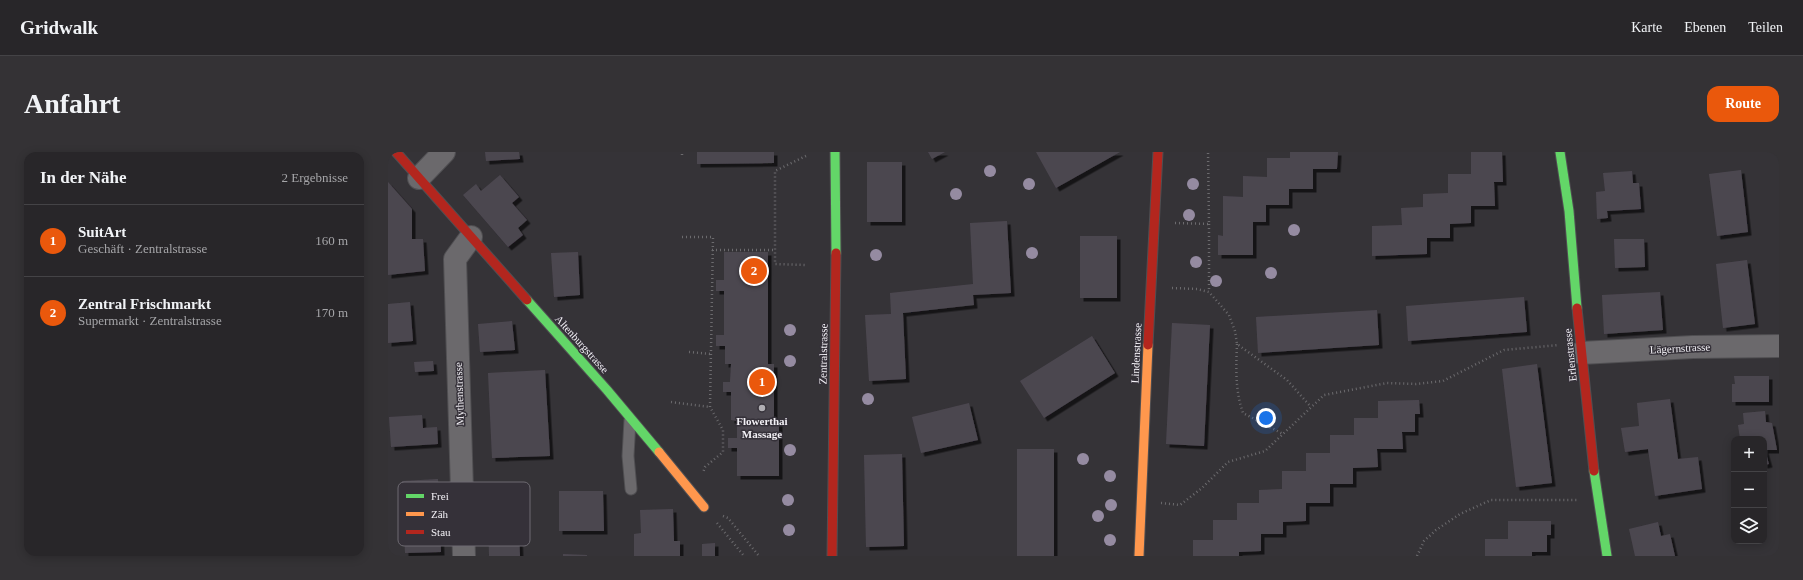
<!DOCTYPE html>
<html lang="de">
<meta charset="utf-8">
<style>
:root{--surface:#282629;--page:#343235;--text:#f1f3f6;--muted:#a5a5a8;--line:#444346;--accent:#ea580c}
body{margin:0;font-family:"Times New Roman",serif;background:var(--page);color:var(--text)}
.controls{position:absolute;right:12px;bottom:12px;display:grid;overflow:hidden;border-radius:8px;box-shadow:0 2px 10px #0003}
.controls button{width:36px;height:36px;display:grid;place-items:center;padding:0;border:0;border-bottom:1px solid var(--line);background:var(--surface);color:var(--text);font:20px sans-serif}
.you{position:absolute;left:878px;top:266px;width:14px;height:14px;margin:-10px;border:3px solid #fff;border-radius:50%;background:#1a73e8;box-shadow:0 0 0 6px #1a73e833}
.badge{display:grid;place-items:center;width:26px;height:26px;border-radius:50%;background:var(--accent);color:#fff;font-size:13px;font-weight:700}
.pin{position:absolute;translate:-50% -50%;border:2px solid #fff;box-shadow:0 1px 4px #0006}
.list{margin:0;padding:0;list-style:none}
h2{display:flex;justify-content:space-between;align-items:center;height:52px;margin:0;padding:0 16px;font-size:17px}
h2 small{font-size:13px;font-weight:400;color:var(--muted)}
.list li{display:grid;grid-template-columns:26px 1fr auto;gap:12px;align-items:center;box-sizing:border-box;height:72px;padding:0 16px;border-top:1px solid var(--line)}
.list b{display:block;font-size:15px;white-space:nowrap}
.list p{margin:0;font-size:13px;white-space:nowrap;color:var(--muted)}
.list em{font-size:13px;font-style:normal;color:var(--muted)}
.icon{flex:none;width:22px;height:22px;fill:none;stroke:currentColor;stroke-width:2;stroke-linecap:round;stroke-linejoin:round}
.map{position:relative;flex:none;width:1391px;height:404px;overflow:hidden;border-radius:12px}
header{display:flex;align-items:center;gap:24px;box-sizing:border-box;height:56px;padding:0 20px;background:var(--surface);border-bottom:1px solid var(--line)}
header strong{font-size:19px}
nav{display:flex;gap:22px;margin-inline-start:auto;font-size:14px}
.intro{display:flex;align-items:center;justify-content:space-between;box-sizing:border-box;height:96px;padding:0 24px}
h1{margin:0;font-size:28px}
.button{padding:10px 18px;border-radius:12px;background:var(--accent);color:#fff;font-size:14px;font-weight:700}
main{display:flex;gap:24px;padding:0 24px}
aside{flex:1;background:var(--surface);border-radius:12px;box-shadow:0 2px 10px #0003}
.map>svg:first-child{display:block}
</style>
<header>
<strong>Gridwalk</strong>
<nav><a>Karte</a><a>Ebenen</a><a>Teilen</a></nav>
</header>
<div class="intro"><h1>Anfahrt</h1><a class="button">Route</a></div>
<main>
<aside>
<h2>In der Nähe<small>2 Ergebnisse</small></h2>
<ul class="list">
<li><span class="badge">1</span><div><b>SuitArt</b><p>Geschäft · Zentralstrasse</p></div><em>160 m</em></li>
<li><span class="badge">2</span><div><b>Zentral Frischmarkt</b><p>Supermarkt · Zentralstrasse</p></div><em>170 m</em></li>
</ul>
</aside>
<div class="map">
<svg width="1391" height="404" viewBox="0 0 1391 404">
<defs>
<filter id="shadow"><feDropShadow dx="3.5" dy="3.5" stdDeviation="0" flood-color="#0009"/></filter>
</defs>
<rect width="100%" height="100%" fill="#353337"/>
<path fill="#4c4750" filter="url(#shadow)" d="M97,0h34l1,7 -34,2z
M309,0h77v11l-77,1z
M540,0h17l-13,7z
M648,0h84l-64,36z
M902,0h48l-1,17h-24v20h-24v16h-23v17h-13v33h-35v-20l5,1v-40l20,1v-21l24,1v-19h23z
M1083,0h31l1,30h-9l1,24h-24v17l-21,1v14h-23v16l-55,2v-30l30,-1 -1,-17 22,-1v-13l25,-1v-19h23z
M479,10h35v60h-35z
M1353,18l7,62 -31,4 -8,-62z
M1244,19l1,12h6l2,26 -34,2 1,7 -11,1 -1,-27 9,-1 -2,-18z
M112,23l19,22 -7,6 15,17 -9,8 5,7 -15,12 -45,-52 13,-11 5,7z
M0,30l24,27v30h11l2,32 -37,4z
M619,69l4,72 -38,2 1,10 -71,8 3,66 -37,2 -4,-66 26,-1 -1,-21 83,-9 -3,-61z
M692,84h37v62h-37z
M1226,87h30l1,28 -30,1z
M190,100l2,43 -26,2 -3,-44z
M336,100h44v112h6v55h5v57h-42v-28h-9v-10h9v-17l-6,-1v-28h-8v-10h7l1,-18h-6v-18h-9v-11h8v-44h-8v-11h8z
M1359,108l8,64 -32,4 -7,-64z
M1272,140l3,38 -59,4 -2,-39z
M1136,145l3,35 -119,9 -2,-35z
M22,150l3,39 -25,2v-39z
M989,158l2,35 -121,8 -2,-36z
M124,169l3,29 -35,2 -2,-28z
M784,171l38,2 -6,121 -38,-2z
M704,184l23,37 -71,45 -24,-37z
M45,209l1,10 -19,1 -1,-10z
M1149,212l15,119 -36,4 -14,-118z
M157,218l5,86 -58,2 -4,-85z
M1346,224h35v26h-37v-18h3z
M1282,247l8,60 20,-2 4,32 -47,7 -7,-47 -23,3 -4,-24 18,-2 -2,-23z
M1031,248l1,14h-5v18h-13l1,17h-26l1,18 -25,1v16h-23v19h-24v18l-23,1v12h-22v17l-22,1v4h-46v-16h20v-20h24v-17h22v-13l23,-1v-18h24v-18h24v-18h24v-17h24v-17z
M581,251l9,37 -57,13 -9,-36z
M1377,259l1,11 6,1 5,27h-12l4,14 -5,1v-26h-24l-2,-14 6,-1 -1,-11z
M34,263l1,13 14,-1 1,17 -47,3 -2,-30z
M629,297h37v107h-37z
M514,302l2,92 -38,1 -2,-92z
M50,327l3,73 -36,1 -3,-72z
M171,339h44l1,40h-45z
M285,357l1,32h6v15h-46v-22l7,-1 -1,-23z
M130,359l2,45h-31l-1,-44z
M1120,369h43v14h-4v17h-15v4h-47v-17h23z
M1270,370l3,14 9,-2 5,22h-40l-6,-27z
M327,391v13h-13v-12z
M175,402l24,1v1h-24z"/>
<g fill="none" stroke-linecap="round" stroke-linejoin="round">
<g stroke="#504f52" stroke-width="13">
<path id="lane" d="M242,268l-2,36 3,33"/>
</g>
<g stroke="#504f52" stroke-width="24">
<path id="street" d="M31,26l25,-26
M1193,201l112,-6 86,-1
M76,404l-9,-297 16,-22"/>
</g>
<g stroke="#504f52" stroke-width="11">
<path id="fast" d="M447,0l1,101
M1172,0l9,59 8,97
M139,148l80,90 52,62
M1206,319l13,85"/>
</g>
<g stroke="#504f52" stroke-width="11">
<path id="slow" d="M271,300l45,55
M751,404l9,-211"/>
</g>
<g stroke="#504f52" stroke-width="11">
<path id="jam" d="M8,0l131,148
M1189,156l17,163
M760,193l10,-193
M444,404l4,-303"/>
</g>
<path stroke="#6c6b6e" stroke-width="2.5" stroke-dasharray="1 3" stroke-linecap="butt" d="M294,3v-3
M418,4l-31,15v93l32,1
M787,71l34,1 -1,-72
M821,72v68
M294,85h31l-3,170 13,23v22l-18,15 -2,6
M324,98h63
M784,136l25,1 12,3 20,23 6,16 2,13 50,36 24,27
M849,192c-1,24 -2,46 6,69l40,21
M301,200l22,2
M283,250l39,5
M773,351l19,2 22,-17 26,-26 37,-11 59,-56 63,-12 29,1 27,-3 61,-31 55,-5
M335,364l5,2 31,38
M329,371l27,33
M1029,404l7,-15 12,-11 24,-16 31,-14h86"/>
<use href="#lane" stroke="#6b696c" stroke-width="11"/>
<use href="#street" stroke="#6b696c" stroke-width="22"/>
<use href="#fast" stroke="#63d668" stroke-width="9"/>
<use href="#slow" stroke="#ff974d" stroke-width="9"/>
<use href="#jam" stroke="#b3261e" stroke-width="9"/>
</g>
<g fill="#958ba1">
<circle cx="602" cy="19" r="6"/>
<circle cx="641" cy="32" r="6"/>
<circle cx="805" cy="32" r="6"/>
<circle cx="568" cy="42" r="6"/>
<circle cx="801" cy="63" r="6"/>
<circle cx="906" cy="78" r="6"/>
<circle cx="644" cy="101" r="6"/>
<circle cx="488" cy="103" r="6"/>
<circle cx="808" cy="110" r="6"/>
<circle cx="883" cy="121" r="6"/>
<circle cx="828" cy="129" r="6"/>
<circle cx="402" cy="178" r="6"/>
<circle cx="402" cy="209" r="6"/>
<circle cx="480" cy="247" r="6"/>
<circle cx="402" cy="298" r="6"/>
<circle cx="695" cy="307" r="6"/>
<circle cx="722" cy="324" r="6"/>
<circle cx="400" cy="348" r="6"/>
<circle cx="723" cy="353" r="6"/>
<circle cx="710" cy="364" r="6"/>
<circle cx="401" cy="378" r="6"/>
<circle cx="722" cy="388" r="6"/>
</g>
<circle fill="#b0aeb3" stroke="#353139" stroke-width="1.5" cx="374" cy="256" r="4"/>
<g text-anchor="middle" stroke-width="3" stroke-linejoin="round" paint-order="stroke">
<g font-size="11" fill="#f3f1f6" stroke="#353139">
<text transform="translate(194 192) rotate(48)" y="4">Altenburgstrasse</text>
<text transform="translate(1292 196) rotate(-3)" y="4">Lägernstrasse</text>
<text transform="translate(748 201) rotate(-87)" y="4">Lindenstrasse</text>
<text transform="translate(435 202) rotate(-89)" y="4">Zentralstrasse</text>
<text transform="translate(1182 203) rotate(-96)" y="4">Erlenstrasse</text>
<text transform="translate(71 242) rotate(-92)" y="4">Mythenstrasse</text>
</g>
<g font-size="11" font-weight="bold" fill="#f3f1f6" stroke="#353139">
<text x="374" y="273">Flowerthai<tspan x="374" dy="13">Massage</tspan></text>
</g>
</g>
<rect x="10" y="330" width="132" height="64" rx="6" fill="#353139" stroke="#6e6b72" stroke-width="1"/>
<rect x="18" y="342" width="18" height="4" fill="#63d668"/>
<rect x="18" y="360" width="18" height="4" fill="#ff974d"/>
<rect x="18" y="378" width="18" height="4" fill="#b3261e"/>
<g font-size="11" fill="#f3f1f6">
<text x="43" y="348">Frei</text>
<text x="43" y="366">Zäh</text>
<text x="43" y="384">Stau</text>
</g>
</svg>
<div class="controls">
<button>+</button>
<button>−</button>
<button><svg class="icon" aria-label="layers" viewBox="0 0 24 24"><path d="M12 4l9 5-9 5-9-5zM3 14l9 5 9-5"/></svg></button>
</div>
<div class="you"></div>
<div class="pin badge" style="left:374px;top:230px">1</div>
<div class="pin badge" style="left:366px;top:119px">2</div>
</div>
</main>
